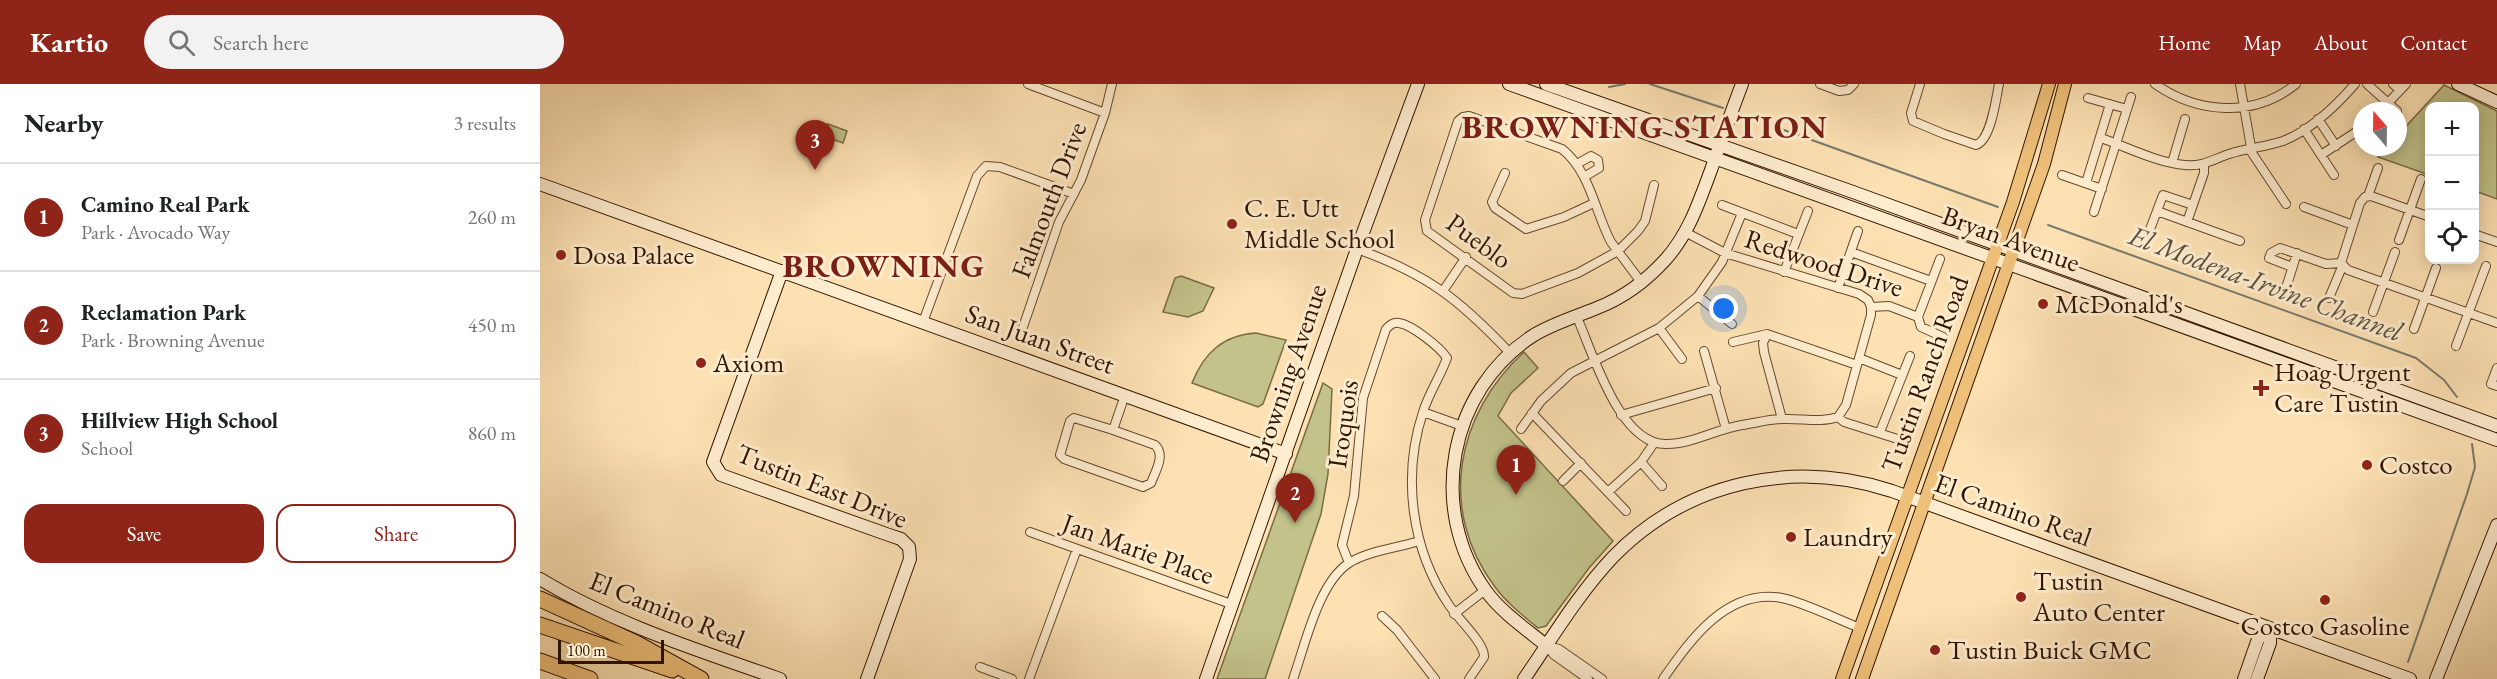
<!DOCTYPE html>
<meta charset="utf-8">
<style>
:root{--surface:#fff;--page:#f2f2f2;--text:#202124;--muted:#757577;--line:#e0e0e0;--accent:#8f2418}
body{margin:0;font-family:"EB Garamond",serif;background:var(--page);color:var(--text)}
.controls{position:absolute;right:18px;top:18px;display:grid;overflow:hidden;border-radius:12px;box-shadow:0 3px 15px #0003}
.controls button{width:54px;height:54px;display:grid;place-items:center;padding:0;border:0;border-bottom:2px solid var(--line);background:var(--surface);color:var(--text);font:30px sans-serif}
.compass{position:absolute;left:1813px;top:18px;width:54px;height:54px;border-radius:50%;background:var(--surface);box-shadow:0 3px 15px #0003;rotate:340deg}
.scale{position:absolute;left:18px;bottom:15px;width:106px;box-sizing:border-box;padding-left:6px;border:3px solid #321500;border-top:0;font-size:16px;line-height:21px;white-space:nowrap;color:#321500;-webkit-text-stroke:4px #feecce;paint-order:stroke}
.you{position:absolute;left:1184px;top:225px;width:21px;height:21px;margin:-15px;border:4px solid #fff;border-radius:50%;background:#1a73e8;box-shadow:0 0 0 9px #1a73e833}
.badge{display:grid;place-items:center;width:39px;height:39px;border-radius:50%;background:var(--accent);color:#fff;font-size:20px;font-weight:700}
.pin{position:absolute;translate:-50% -50px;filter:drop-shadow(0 2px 3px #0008)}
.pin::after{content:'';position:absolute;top:32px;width:21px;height:18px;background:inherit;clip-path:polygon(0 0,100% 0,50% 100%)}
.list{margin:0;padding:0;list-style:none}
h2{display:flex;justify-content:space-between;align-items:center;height:78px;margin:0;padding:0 24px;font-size:26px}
h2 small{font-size:20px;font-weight:400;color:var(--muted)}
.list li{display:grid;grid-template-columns:39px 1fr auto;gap:18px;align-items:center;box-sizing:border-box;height:108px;padding:0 24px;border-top:2px solid var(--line)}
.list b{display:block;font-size:22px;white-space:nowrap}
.list p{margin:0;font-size:20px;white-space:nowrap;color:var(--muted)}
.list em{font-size:20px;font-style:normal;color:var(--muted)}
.actions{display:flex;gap:12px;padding:18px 24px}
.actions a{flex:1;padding:14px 0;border:2px solid var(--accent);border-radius:18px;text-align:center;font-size:21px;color:var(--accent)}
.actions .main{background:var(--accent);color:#fff}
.icon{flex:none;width:33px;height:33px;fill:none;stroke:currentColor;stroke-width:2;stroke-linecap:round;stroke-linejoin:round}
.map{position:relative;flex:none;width:1957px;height:595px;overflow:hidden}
header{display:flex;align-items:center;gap:36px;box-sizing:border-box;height:84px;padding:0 30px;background:var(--accent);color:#fff}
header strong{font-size:28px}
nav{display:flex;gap:33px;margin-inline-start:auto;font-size:21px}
.search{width:420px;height:54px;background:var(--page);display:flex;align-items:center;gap:15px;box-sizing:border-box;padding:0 21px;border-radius:33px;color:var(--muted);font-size:22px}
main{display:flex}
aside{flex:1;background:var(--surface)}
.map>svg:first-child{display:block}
</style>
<header>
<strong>Kartio</strong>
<div class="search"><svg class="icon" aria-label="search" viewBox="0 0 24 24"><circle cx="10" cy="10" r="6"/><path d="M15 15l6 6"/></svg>Search here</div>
<nav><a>Home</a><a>Map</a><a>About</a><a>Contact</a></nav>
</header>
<main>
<aside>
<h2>Nearby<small>3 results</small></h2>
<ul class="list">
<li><span class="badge">1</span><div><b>Camino Real Park</b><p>Park · Avocado Way</p></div><em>260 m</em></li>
<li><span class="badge">2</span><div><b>Reclamation Park</b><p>Park · Browning Avenue</p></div><em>450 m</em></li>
<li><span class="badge">3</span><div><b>Hillview High School</b><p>School</p></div><em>860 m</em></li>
</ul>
<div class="actions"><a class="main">Save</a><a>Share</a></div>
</aside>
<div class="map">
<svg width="1957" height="595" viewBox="0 0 1957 595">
<rect width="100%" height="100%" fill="#fde1b3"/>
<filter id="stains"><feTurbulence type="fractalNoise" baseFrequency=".00333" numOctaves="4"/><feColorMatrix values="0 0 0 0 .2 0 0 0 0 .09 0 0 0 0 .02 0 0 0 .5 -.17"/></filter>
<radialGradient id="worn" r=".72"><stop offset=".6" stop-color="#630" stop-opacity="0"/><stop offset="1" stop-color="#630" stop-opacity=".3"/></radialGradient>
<path fill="#c2c28a" stroke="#7a6c45" stroke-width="1.5" d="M1904,1l53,26v88l-22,-8 -1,-85h-44l-1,69 -51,-18 9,-10h11v-12z
M288,40l19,7 -4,12 -19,-7z
M641,192l33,12 -11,23 -15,6 -25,-5 12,-34z
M716,249l30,7 -23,64 -5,3 -66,-24c12,-30 31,-48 64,-50z
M984,268l14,16 -27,25 -13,23 115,125 -24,27 -43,58 -8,2c-16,-13 -31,-25 -43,-41 -58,-77 -39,-173 29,-235z
M783,299l9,6 -4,85 -7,40 -56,165h-48z"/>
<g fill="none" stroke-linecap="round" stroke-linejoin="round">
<path stroke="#76796e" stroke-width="2" d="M1110,0l73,24
M1069,3l16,-3
M1202,31l256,92
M1508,141l368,133 28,22 13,17
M1868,578l59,-168 8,-27 -3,-23"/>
<g stroke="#65482d" stroke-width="10">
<path id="street" d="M488,0l77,29
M1280,0l19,7 9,-1 6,-6
M1380,0l-9,29 2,8 31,13 32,11c15,-5 20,-46 23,-61
M1615,0c43,30 99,34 141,0
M1700,0l12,69 34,51
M1827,0l30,27
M1853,0l7,6
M1548,14l39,11
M1848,19l18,-19
M1778,35l18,27
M1764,45l30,46
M1561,54c26,9 57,25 84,27 17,2 29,-6 44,-11 18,-6 36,-7 54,-13 28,-11 53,-35 72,-57
M1781,71l41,-27
M1632,79l13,-44
M1037,80l14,-8 7,4 1,8 -15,9
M965,89l-13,29 3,6 31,21 38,-12 30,-14
M1522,91l40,14
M1546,99l24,-79
M1828,112l10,-28
M1182,121l76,29
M1764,123l49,18
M1617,127l83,30
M1554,128l37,-115
M1647,138l17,-49v-9
M1145,148l40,21 134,41 9,6 3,7 18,-1 29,11 3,10 22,10
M1609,148l14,-37 30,10
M1934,150l23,8
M1859,156l22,-61
M817,165c70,25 102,50 153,104
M1311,168l80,29
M1801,179l7,7 149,53
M1801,179l19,-60 5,-6 6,-1 59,21
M1752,183l-23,-9 2,-5 9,-5 46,16 15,-1
M1244,188l24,-61
M1101,198l-30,-40c-16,-30 -21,-71 -49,-93l-93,-33 -6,1 -5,4 -33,99 2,11 86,62 9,1 56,-21 40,-22 20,-20 7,-10 9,-36
M1298,204l20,-57
M1746,204l11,-35
M903,207l23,-34
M1158,212l34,28
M1789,214l13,-31
M1833,228l22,-60
M1036,231c16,35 43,131 91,129 25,0 50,-15 75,-19 14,-2 28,-6 41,-6 18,-1 38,4 55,-2l6,5 63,20
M1378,233l22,-58
M383,238l54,-146 9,-10 14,1 74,27
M1119,244l23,31
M1874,245l22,-61
M482,246l37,-108 22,-42 24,-67 7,-29
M1227,250l-4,9 1,9 18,67
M1193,258l34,-8 90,31
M1916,262l30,-80
M1164,267l22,78
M1319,274l43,17
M1957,284l-6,16 6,2
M883,328l39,14
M992,329l94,98
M1081,331l95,-27
M1298,333l8,-12 25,-90v-8
M981,345l20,-28 30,-28 88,-45 39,-32 24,-34 20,-49
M573,346l-39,-12 -4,3 -10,34 4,4 79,28 8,-4c4,-11 15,-28 4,-38l-42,-15 12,-35
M1340,348l30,-76
M1101,378l21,24
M1023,397l18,-18
M1068,408l33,-30 13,-19
M490,448l201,72
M809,479l-7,-18 12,-49 9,-98 23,-69c4,-4 7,-7 13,-6 13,2 41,24 48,35 -7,19 -18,35 -24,54 -21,64 -12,137 26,193 8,13 36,38 35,52l-15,22
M914,530l31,-24
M842,532l15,14 38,49
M1007,562l12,3 43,30
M1007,562l7,9 34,24
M440,583l32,12
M489,595l48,-130
M753,595c12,-33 25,-96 56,-116 19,-12 48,-15 70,-22
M1123,595c28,-40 64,-91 119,-81 21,4 57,22 78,30"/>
</g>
<g stroke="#321500" stroke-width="14">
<path id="secondary" d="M969,0l988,356
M1006,0l307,108 644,234
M1918,0l39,18
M0,100l746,270
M242,187l-69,191 8,13 168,60 12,4 8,8 1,12 -43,120
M0,495c74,45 158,71 240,100
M1007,562c-21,-17 -45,-33 -61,-55 -59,-82 -38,-201 48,-256 20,-12 41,-18 63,-27 26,-10 50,-28 69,-49 23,-26 33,-57 45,-89 10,-29 20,-57 31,-86
M666,595l151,-430 61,-165
M984,595c28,-41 55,-86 89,-122 74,-76 180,-98 279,-66l518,188
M1704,595l14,-40 12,-10
M1717,595l13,-36v-14
M1896,595l61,-154"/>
</g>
<g stroke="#321500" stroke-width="14">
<path id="primary" d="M1302,595l171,-477 36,-118
M1322,595l182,-515 21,-80"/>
</g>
<g stroke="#321500" stroke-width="17">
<path id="highway" d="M0,515l96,44 65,36
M0,541l132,45
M0,577l50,18"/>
</g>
<use href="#street" stroke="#feecce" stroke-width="8"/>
<use href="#secondary" stroke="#feecce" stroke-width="12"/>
<use href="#primary" stroke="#eec07a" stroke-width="12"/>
<use href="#highway" stroke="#eec07a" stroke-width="15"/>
</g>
<g fill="#8f2418" stroke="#feecce" stroke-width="2">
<circle cx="692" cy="140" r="6"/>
<circle cx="21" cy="171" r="6"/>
<circle cx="1503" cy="220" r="6"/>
<circle cx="161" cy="279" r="6"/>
<path d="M1718 295h6v6h6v6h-6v6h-6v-6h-6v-6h6z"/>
<circle cx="1827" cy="381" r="6"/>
<circle cx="1251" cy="453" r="6"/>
<circle cx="1481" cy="513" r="6"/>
<circle cx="1785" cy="516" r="6"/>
<circle cx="1395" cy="566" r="6"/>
</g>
<g text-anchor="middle" stroke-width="6" stroke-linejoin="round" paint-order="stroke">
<g font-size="27" fill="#321500" stroke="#feecce">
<text transform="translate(509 116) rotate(-69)" y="9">Falmouth Drive</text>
<text transform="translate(1471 155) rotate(20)" y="9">Bryan Avenue</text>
<text transform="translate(939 157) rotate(36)" y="9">Pueblo</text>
<text transform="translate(1284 179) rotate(18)" y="9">Redwood Drive</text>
<text transform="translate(500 255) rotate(20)" y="9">San Juan Street</text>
<text transform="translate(748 289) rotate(-71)" y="9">Browning Avenue</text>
<text transform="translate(1385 290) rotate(-70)" y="9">Tustin Ranch Road</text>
<text transform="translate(803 340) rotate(-82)" y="9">Iroquois</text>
<text transform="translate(282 402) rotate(22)" y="9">Tustin East Drive</text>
<text transform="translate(1473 426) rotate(20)" y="9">El Camino Real</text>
<text transform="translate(598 465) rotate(20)" y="9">Jan Marie Place</text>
<text transform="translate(127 526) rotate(22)" y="9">El Camino Real</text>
</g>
<g font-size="27" fill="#321500" stroke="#feecce" text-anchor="start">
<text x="704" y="133">C. E. Utt<tspan x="704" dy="31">Middle School</tspan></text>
<text x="33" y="180">Dosa Palace</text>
<text x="1515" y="229">McDonald's</text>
<text x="173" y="288">Axiom</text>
<text x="1734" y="297">Hoag Urgent<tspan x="1734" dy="31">Care Tustin</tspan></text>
<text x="1839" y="390">Costco</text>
<text x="1263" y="462">Laundry</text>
<text x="1493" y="506">Tustin<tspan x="1493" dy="31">Auto Center</tspan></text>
<text x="1785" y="551" text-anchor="middle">Costco Gasoline</text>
<text x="1407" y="575">Tustin Buick GMC</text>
</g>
<g font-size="28" font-style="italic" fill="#5a4f40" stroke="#feecce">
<text transform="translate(1726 199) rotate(20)" y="10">El Modena-Irvine Channel</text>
</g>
<g font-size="33" font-weight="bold" letter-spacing="1.5" fill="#7a1f14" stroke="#feecce">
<text x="1105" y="54">BROWNING STATION</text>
<text x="344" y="193">BROWNING</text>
</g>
</g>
<rect width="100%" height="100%" filter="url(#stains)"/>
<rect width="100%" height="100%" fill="url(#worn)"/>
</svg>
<div class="controls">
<button>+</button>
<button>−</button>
<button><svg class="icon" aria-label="locate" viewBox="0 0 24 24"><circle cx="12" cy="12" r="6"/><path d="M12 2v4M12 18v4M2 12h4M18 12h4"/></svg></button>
</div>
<svg class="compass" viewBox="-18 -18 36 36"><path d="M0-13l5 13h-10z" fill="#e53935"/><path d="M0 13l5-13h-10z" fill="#757577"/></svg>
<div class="scale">100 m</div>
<div class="you"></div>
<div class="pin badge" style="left:976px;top:411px">1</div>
<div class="pin badge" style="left:755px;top:439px">2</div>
<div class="pin badge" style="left:275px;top:86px">3</div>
</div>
</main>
